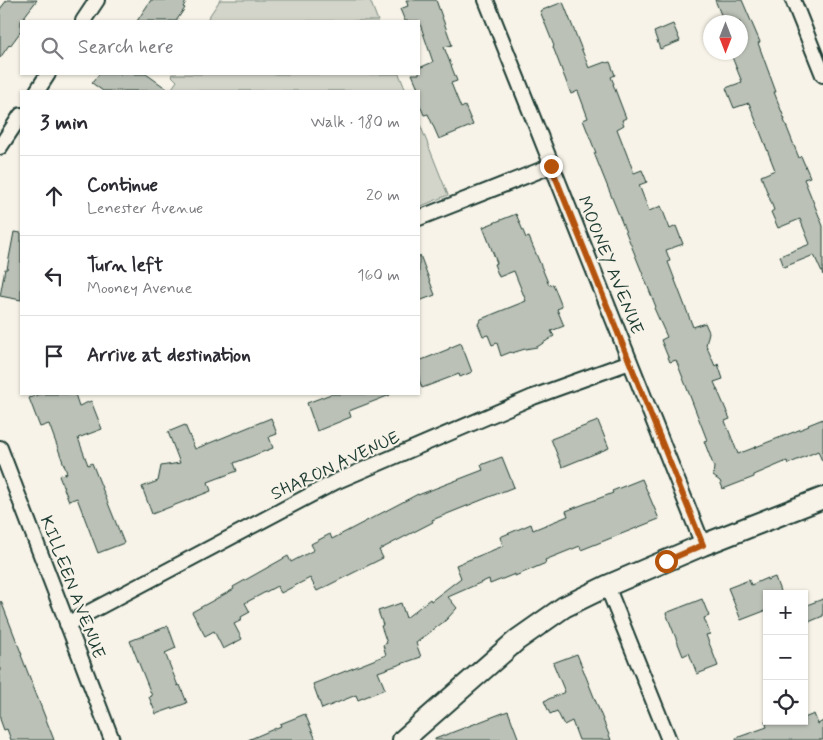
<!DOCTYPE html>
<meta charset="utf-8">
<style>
:root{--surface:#fff;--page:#f2f2f3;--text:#2b2b33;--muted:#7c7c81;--line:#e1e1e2}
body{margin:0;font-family:Mynerve,sans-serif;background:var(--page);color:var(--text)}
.controls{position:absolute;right:15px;bottom:15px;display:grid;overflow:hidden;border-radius:0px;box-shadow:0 1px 4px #0004}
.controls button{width:45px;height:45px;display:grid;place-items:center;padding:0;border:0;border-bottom:1px solid var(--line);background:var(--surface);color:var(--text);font:25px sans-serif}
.compass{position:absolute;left:703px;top:15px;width:45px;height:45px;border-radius:50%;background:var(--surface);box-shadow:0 1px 4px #0004;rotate:180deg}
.stop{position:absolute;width:15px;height:15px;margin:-11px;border:4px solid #b45309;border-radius:50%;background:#fff}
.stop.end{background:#b45309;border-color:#fff;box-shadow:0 1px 5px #0008}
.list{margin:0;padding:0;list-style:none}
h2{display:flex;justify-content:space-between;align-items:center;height:65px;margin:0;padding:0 20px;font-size:21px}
h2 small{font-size:16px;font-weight:400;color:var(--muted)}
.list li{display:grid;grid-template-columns:32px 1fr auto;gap:15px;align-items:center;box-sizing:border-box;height:80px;padding:0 20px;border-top:1px solid var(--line)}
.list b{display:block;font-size:19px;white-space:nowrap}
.list p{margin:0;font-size:16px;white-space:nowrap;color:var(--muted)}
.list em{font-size:16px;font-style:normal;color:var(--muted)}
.icon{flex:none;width:28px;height:28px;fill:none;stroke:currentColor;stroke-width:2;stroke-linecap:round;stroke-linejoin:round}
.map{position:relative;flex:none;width:823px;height:740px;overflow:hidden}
.search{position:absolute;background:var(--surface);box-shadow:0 1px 4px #0004;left:20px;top:20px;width:400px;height:55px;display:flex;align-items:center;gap:12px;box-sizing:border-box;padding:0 18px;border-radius:0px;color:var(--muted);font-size:19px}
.panel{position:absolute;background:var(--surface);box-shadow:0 1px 4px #0004;left:20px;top:90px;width:400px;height:305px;border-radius:0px}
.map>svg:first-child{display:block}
</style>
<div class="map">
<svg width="823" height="740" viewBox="0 0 823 740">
<rect width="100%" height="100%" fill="#f7f3e8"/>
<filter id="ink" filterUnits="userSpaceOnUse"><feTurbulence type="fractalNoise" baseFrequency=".02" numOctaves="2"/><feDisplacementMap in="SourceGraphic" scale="10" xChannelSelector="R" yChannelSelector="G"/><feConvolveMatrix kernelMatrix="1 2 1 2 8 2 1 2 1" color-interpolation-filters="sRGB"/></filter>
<g filter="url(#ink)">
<path fill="#d3d5ca" stroke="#79897f" d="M220,0h150l8,21h-172z
M172,74h227l7,17h-236l7,-10 -6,-6z
M419,122l29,73 -29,12z"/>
<path fill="#bbc1b6" stroke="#1f3d34" d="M7,0h30l-16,21v10l-11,15 -1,-1 -9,13v-49z
M151,0h36l-4,7 2,1 -9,13h-39z
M406,0h30l16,45 -8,2 13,34 -6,2 10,25 4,-2 8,19 -34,14 -11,-25 -4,1 -5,-12v-13l-7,-16h7v-6l14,-6 -14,-41h-14l-5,-12 8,-3z
M715,0h27l18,42 -2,1 18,49h-2l11,28h-1l15,38 2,-2 9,21 -6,2 19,47v49l-9,-20 -30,12 -4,-11 30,-12 -10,-25 -22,9 -7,-16 3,-2 -13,-34 14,-6 -26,-67 -15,5 -8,-20 16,-6 -12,-30h10v-30h-16z
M563,2l26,66 16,-6 1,1 4,-1 5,13 -4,2 3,7h-1l13,34 -4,2 2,5 -7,4 17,44 8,-3 5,12 -8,3 10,26 12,-5 9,23 6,-3 7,18 -17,6 4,11 -2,1 25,65 12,-4 4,9 -3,13 9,21 3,-2 5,15 -9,3 16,37 -5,2 13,33 71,-28 -1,-1 15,-6v42h-1l-4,-10 -30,13 -1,-3 -33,14v2l-31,12 -3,-8 -7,-5 1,-9 -10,-26 3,-1 -31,-80 -6,2 -9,-22 6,-3 -13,-29 2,-1 -62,-154h2l-13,-33 5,-2 -10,-27 -7,3 -18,-47 1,-1 -14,-35z
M673,24l7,17 -20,8 -6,-17z
M99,74h47l24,17h-67l-11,-8z
M516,214l10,24 3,-1 20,48 4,-1 9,23 -5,2 7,17 -13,5 3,5 -17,11 -12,2 -13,4 -1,-1 -10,4 -4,-13 -5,2 -4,-10 -5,1 -5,-12 3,-5 45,-18 -12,-30 -15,6 -5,-13 3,-1 -14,-36z
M14,232l7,1v67l-21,-4 5,-27h2z
M420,255l15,40 -16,6v-45z
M461,343l11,29 -12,5 -1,-3 -37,14 -3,-9v-18l30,-12v-1z
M42,394h33l4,12 12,-5 11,28 -24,9 10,27 4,-2 32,80 -26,10 -21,-55 -8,3 -10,-25 8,-3 -18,-49 -9,3 -11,-29z
M331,394h59v1l-41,16 2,6 -34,14 -10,-28z
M271,418l6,16 -8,3 4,11 -39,15 3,8 -29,11 3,9 -59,23 -10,-27 16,-6 3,-15 19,-3 -12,-31 17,-7 10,24z
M598,421l11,27 -47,19 -11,-28z
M502,457l12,30 -82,33 1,2 -54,28 4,8 -66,33 -7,-13 -29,15 -4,-7 -32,17 5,9 -9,5 1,3 -8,4 8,15 -19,10 -9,-18 -9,5 -13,-24 42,-23 -1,-2 55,-31 3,6 23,-12 -3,-6 19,-10 2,5 86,-45v1l65,-25 -2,-5z
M642,479l17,40 -78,31 -1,-4 -35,14 1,3 -31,13v-2l-25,10 -1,-5 -41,18 9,11 -11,12 -30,23 5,14 -43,15 7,17 -27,11 -2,-5 -34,14 -9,-25 73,-29 -3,-10 4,-2 -6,-17 2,-1 -5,-14 23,-8 5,15 24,-19 1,2 30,-23 -5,-13 47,-19 -3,-9 31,-13 2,6 35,-14 -2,-5 47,-18 -1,-2z
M775,577l6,17h-14v16l-26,10 -13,-32 21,-8 2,5 16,-7v2z
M702,599l7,17 -5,2 6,16 -4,1 12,31 -21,8 -8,-21 -6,3 -17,-43z
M823,599v17l-19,8v-18z
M1,601l21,54h-1l33,85h-43l-4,-11 -3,1 -4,-11v-117z
M168,626l8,22 -11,5 13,33 2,-1 7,18 -31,11 -7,-17 3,-1 -22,-55z
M577,654l15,38 19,48h-32l-7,-19 -8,4 -7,-14 -7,3 -6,-13 21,-9 -12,-29z
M508,711l11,29h-84v-1z
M305,714l11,26h-68l33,-14 -1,-2z
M814,714l4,10 5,-3v19h-87v-2l31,-11 -2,-6h39v-3z"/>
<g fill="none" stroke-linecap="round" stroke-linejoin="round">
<g stroke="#1f3d34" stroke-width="18">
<path id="street" d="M486,0l217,545
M793,0l30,75
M83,21l14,-21
M37,91l11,-17
M0,147l21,-32
M419,218l132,-52
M0,448l112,292
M607,586l62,154
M67,624l268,-142 198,-85 97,-35"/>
</g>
<g stroke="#1f3d34" stroke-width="24">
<path id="secondary" d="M403,740l114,-100 47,-33 43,-21 96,-41 120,-47"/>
</g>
<use href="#street" stroke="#f7f3e8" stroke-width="14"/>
<use href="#secondary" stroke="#f7f3e8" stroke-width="20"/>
</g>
</g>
<g fill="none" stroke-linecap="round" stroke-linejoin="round" filter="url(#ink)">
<path stroke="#b45309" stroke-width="6" d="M551,166l152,379 -37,16"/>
</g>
<g text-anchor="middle" stroke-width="4" stroke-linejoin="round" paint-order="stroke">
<g font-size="18" fill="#1f3d34" stroke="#f7f3e8">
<text transform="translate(611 265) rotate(68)" y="6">MOONEY AVENUE</text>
<text transform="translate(335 465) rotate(-25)" y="6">SHARON AVENUE</text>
<text transform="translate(73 587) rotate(69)" y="6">KILLEEN AVENUE</text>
</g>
</g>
</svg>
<div class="controls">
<button>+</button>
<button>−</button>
<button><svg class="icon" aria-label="locate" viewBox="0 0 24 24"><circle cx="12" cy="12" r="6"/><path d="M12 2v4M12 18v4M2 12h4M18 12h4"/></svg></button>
</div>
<svg class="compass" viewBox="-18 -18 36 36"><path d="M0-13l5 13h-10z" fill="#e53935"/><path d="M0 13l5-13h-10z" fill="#7c7c81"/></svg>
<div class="stop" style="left:666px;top:561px"></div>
<div class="stop end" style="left:551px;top:166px"></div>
<div class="search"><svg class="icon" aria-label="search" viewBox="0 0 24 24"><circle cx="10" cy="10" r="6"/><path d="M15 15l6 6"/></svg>Search here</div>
<section class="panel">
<h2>3 min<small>Walk · 180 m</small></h2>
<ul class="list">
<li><svg class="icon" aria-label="ahead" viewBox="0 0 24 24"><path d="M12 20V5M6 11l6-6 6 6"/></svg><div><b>Continue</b><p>Lenester Avenue</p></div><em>20 m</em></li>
<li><svg class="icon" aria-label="left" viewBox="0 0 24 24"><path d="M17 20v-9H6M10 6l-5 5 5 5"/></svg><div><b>Turn left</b><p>Mooney Avenue</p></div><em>160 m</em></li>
<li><svg class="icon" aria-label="arrive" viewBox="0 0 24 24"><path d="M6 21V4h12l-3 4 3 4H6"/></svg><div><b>Arrive at destination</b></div></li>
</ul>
</section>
</div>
